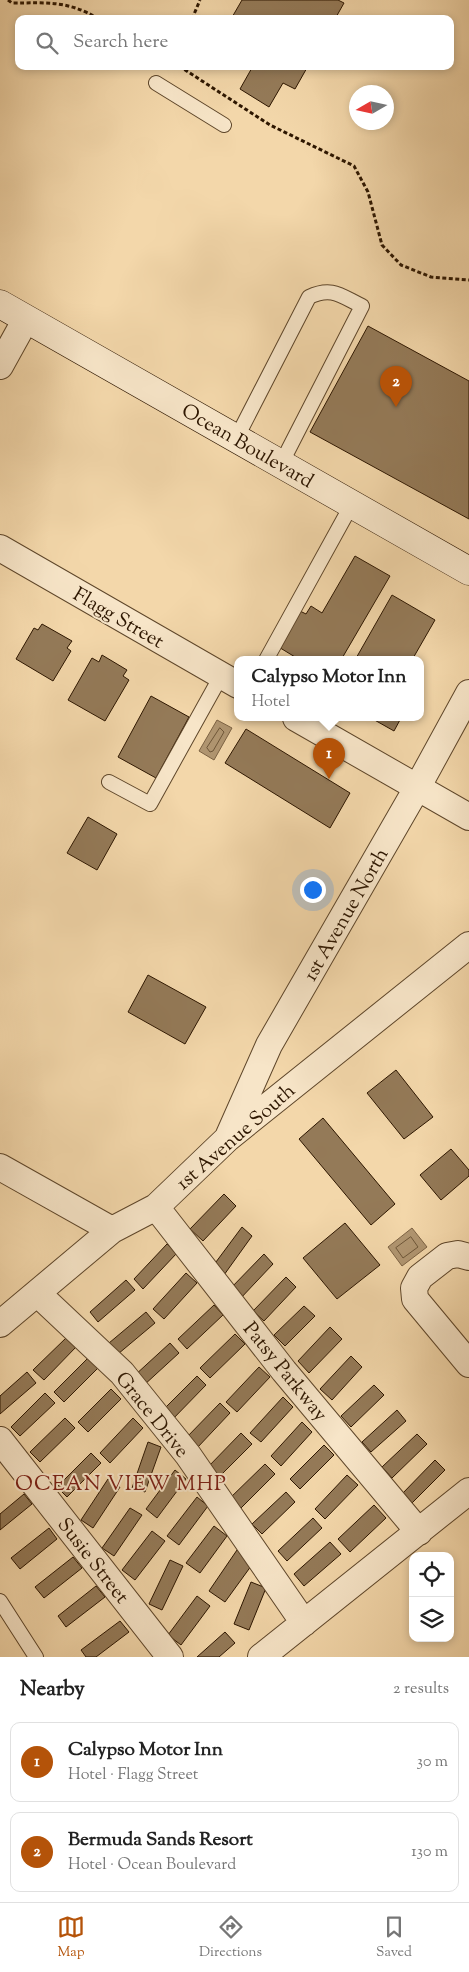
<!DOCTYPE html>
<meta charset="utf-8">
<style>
:root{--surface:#fff;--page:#f2f2f2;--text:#222;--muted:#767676;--line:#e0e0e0;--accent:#b45309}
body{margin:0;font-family:"Sorts Mill Goudy",serif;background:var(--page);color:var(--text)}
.controls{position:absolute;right:15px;bottom:15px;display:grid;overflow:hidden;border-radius:10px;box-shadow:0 2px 8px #0003}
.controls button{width:45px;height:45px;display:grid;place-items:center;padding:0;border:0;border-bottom:1px solid var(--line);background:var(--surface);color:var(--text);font:25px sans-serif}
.compass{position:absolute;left:349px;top:85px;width:45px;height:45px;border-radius:50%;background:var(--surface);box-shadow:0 2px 8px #0003;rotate:261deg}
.you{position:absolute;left:312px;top:889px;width:18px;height:18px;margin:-12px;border:4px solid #fff;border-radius:50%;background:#1a73e8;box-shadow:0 0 0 8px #1a73e833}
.badge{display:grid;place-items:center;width:32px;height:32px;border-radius:50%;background:var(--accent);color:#fff;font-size:16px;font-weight:700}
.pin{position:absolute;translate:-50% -41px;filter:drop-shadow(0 1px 2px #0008)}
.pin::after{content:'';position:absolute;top:26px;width:18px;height:15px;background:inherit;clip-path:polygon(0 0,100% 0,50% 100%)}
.popup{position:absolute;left:234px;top:656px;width:190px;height:65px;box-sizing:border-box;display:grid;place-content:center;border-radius:10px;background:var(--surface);filter:drop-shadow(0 1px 4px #0005);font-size:16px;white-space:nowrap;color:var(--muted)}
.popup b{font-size:19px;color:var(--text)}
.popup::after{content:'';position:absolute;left:50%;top:100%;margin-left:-10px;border:10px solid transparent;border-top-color:var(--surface)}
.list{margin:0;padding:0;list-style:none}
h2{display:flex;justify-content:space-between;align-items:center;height:65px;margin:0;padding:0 20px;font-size:21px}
h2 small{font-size:16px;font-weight:400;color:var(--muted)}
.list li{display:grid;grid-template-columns:32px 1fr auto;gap:15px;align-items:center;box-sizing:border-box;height:80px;margin:0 10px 10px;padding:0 10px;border:1px solid var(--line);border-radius:10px}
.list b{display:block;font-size:19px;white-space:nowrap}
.list p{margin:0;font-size:16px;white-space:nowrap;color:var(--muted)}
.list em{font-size:16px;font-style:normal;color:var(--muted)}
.icon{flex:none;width:28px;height:28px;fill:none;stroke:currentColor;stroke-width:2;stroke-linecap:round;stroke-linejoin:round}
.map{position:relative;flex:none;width:469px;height:1657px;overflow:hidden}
.search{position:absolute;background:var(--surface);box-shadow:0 2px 8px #0003;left:15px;right:15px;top:15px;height:55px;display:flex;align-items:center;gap:12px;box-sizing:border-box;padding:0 18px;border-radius:10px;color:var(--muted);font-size:19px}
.sheet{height:245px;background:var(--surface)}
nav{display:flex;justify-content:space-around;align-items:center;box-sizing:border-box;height:70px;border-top:1px solid var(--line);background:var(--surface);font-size:14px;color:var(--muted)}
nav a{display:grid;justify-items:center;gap:2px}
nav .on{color:var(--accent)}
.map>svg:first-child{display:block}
</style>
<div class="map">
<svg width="469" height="1657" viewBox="0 0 469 1657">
<rect width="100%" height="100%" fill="#f3d7aa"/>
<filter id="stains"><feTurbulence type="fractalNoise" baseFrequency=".004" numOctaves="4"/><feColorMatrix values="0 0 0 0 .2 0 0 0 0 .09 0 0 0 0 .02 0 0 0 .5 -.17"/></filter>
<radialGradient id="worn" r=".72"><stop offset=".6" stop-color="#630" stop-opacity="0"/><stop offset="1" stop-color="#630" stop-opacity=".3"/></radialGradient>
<path fill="#b09570" stroke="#7c6243" d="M217,720l15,8 -18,32 -15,-9z
M412,1228l15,19 -25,19 -14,-19z"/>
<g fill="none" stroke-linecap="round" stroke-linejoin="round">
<path stroke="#6e5638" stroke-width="1" d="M220,728l4,4 -11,19 -3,1 -3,-4z
M411,1237l7,10 -15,11 -7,-10z"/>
</g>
<path fill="#947a58" stroke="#2d1600" d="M242,0h96l6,3 -9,16h-104z
M253,66h55l-13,23 -12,-6 -14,24 -29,-18z
M368,326l101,55v138l-159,-87z
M355,556l35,20 -49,84h-41l-23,-14 21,-36 8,4 5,-8 11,7z
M392,595l43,25 -23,40h-57z
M42,624l30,17 -5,7 4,3 -18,30 -37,-22 18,-31 4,2z
M102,655l25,15 -4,6 6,4 -24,41 -37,-21 24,-42 7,4z
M151,696l38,21 -33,61 -38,-21z
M371,718h30l-7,13z
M246,729l104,64 -20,35 -105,-65z
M88,817l29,17 -20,36 -30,-17z
M148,975l58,32 -21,37 -57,-32z
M396,1070l37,47 -29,22 -37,-46z
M323,1118l72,86 -24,21 -72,-86z
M451,1149l18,21v6l-28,24 -21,-25z
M224,1194l12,12 -33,35 -13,-12z
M345,1223l35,42 -43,34 -34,-41z
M242,1227l10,9 -28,39 -11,-9z
M167,1244l10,9 -34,36 -9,-10z
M264,1254l9,10 -34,36 -10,-10z
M186,1273l11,10 -33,36 -11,-10z
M286,1277l10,10 -32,34 -11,-10z
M126,1280l9,10 -37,32 -8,-10z
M214,1305l9,10 -36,34 -9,-10z
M304,1306l11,10 -30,30 -11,-11z
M146,1312l9,11 -37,31 -9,-11z
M330,1327l12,12 -33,34 -11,-12z
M235,1334l10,10 -35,34 -10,-10z
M67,1337l10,9 -33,34 -11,-10z
M170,1343l9,10 -36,33 -9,-10z
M351,1356l11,11 -30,33 -12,-11z
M88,1358l10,10 -34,34 -10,-10z
M259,1367l11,10 -33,35 -11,-10z
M27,1372l9,11 -36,31v-18z
M197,1376l9,9 -38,39 -9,-10z
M374,1385l10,10 -33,32 -10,-11z
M111,1389l10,10 -33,33 -10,-10z
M45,1393l10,10 -35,33 -9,-9z
M283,1397l10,10 -32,35 -11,-9z
M220,1403l10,10 -33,35 -11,-10z
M397,1410l9,11 -35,31 -9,-10z
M65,1418l10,10 -35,34 -10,-10z
M133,1418l10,10 -33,35 -10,-10z
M302,1422l10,10 -31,34 -10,-10z
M241,1433l11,11 -34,34 -11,-10z
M417,1434l10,10 -35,34 -10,-11z
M148,1442l13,5 -16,45 -13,-4z
M324,1445l10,10 -34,34 -10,-10z
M91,1453l10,10 -34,34 -10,-10z
M435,1460l10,10 -34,34 -10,-9z
M265,1464l10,10 -37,37 -10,-11z
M175,1470l11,9 -29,39 -11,-9z
M347,1475l11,10 -33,34 -10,-10z
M108,1479l12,8 -27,41 -12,-8z
M286,1492l9,10 -33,32 -10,-10z
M24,1494l8,10 -32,26v-16z
M197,1497l11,9 -29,39 -12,-9z
M374,1505l12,13 -36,34 -12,-13z
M130,1508l12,7 -28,41 -12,-8z
M313,1518l9,10 -35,33 -9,-10z
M214,1526l13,10 -27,37 -14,-10z
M49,1528l8,11 -37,30 -9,-11z
M152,1531l13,10 -30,39 -13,-10z
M330,1542l11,12 -37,32 -10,-12z
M237,1550l17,12 -29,40 -16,-11z
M73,1557l9,11 -38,30 -9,-11z
M170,1560l13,6 -21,44 -13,-6z
M251,1582l15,6 -17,42 -15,-6z
M96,1586l9,11 -39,30 -8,-11z
M197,1596l13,10 -29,39 -13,-10z
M120,1621l9,11 -33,25h-10l-5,-7z
M225,1632l10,11 -16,14h-22z"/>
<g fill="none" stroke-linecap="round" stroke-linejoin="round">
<g stroke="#5e462a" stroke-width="16">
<path id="lane" d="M156,83l68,42
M236,439l73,-142c23,-11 32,-1 53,9l-81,158
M266,660l86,-156
M109,782l41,22 71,-128
M0,1601l36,56"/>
</g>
<g stroke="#5e462a" stroke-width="28">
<path id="street" d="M0,366l26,-47
M0,548l238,137
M296,718l173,99
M229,1135l40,-90 148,-257 52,-95
M0,1167l112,63
M156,1207l128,164 135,161
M469,1257l-11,-3 -11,2 -27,21 -6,11 1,11 54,65
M37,1293l85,80 66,82 116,168
M0,1324l112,-94 44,-23 72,-69 241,-193
M0,1440l170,217
M261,1657l208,-166"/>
</g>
<g stroke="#2d1600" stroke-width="29">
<path id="secondary" d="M0,304l469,267"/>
</g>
<path stroke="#2d1600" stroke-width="3" stroke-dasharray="4 2.5" stroke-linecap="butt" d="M8,0l4,3c35,0 55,-3 87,16
M192,19l8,-19
M179,66l91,59 84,41 14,26 14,53 19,20 30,12 38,3"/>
<use href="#lane" stroke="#f7e5c8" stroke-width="14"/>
<use href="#street" stroke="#f7e5c8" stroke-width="26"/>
<use href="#secondary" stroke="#f7e5c8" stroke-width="28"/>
</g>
<g text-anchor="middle" stroke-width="4" stroke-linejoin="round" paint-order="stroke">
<g font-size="20" fill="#2d1600" stroke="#f7e5c8">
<text transform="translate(248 445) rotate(30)" y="7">Ocean Boulevard</text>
<text transform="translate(119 617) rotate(30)" y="7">Flagg Street</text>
<text transform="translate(345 914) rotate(-60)" y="7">1st Avenue North</text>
<text transform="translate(235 1136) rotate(-41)" y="7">1st Avenue South</text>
<text transform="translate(286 1371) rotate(51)" y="7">Patsy Parkway</text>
<text transform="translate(153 1414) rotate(51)" y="7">Grace Drive</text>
<text transform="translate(94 1560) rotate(52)" y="7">Susie Street</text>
</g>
<g font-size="21" letter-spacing="1" fill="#7a1f14" stroke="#f7e5c8">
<text x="121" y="1490">OCEAN VIEW MHP</text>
</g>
</g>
<rect width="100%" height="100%" filter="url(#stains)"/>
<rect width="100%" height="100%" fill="url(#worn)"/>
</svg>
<div class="controls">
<button><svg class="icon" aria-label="locate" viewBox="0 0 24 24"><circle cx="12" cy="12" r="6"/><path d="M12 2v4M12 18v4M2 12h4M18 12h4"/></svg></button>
<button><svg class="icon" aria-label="layers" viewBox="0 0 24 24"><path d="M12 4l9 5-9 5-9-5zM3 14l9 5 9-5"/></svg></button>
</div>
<svg class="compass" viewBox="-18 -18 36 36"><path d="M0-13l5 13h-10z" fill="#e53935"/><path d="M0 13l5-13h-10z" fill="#767676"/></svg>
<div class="you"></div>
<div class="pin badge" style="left:329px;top:779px">1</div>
<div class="popup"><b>Calypso Motor Inn</b>Hotel</div>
<div class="pin badge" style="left:396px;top:407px">2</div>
<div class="search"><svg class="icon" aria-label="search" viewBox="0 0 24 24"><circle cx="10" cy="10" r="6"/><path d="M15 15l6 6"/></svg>Search here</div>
</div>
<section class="sheet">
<h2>Nearby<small>2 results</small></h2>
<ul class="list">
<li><span class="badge">1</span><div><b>Calypso Motor Inn</b><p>Hotel · Flagg Street</p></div><em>30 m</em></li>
<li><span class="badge">2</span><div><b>Bermuda Sands Resort</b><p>Hotel · Ocean Boulevard</p></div><em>130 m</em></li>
</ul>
</section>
<nav>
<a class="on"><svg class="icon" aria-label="map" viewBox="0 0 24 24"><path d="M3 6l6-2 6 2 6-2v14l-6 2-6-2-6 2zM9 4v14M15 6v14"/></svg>Map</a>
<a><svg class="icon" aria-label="directions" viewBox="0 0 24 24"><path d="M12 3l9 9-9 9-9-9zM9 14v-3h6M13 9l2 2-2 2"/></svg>Directions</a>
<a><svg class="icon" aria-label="saved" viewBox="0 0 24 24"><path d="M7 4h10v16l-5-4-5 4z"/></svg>Saved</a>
</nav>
